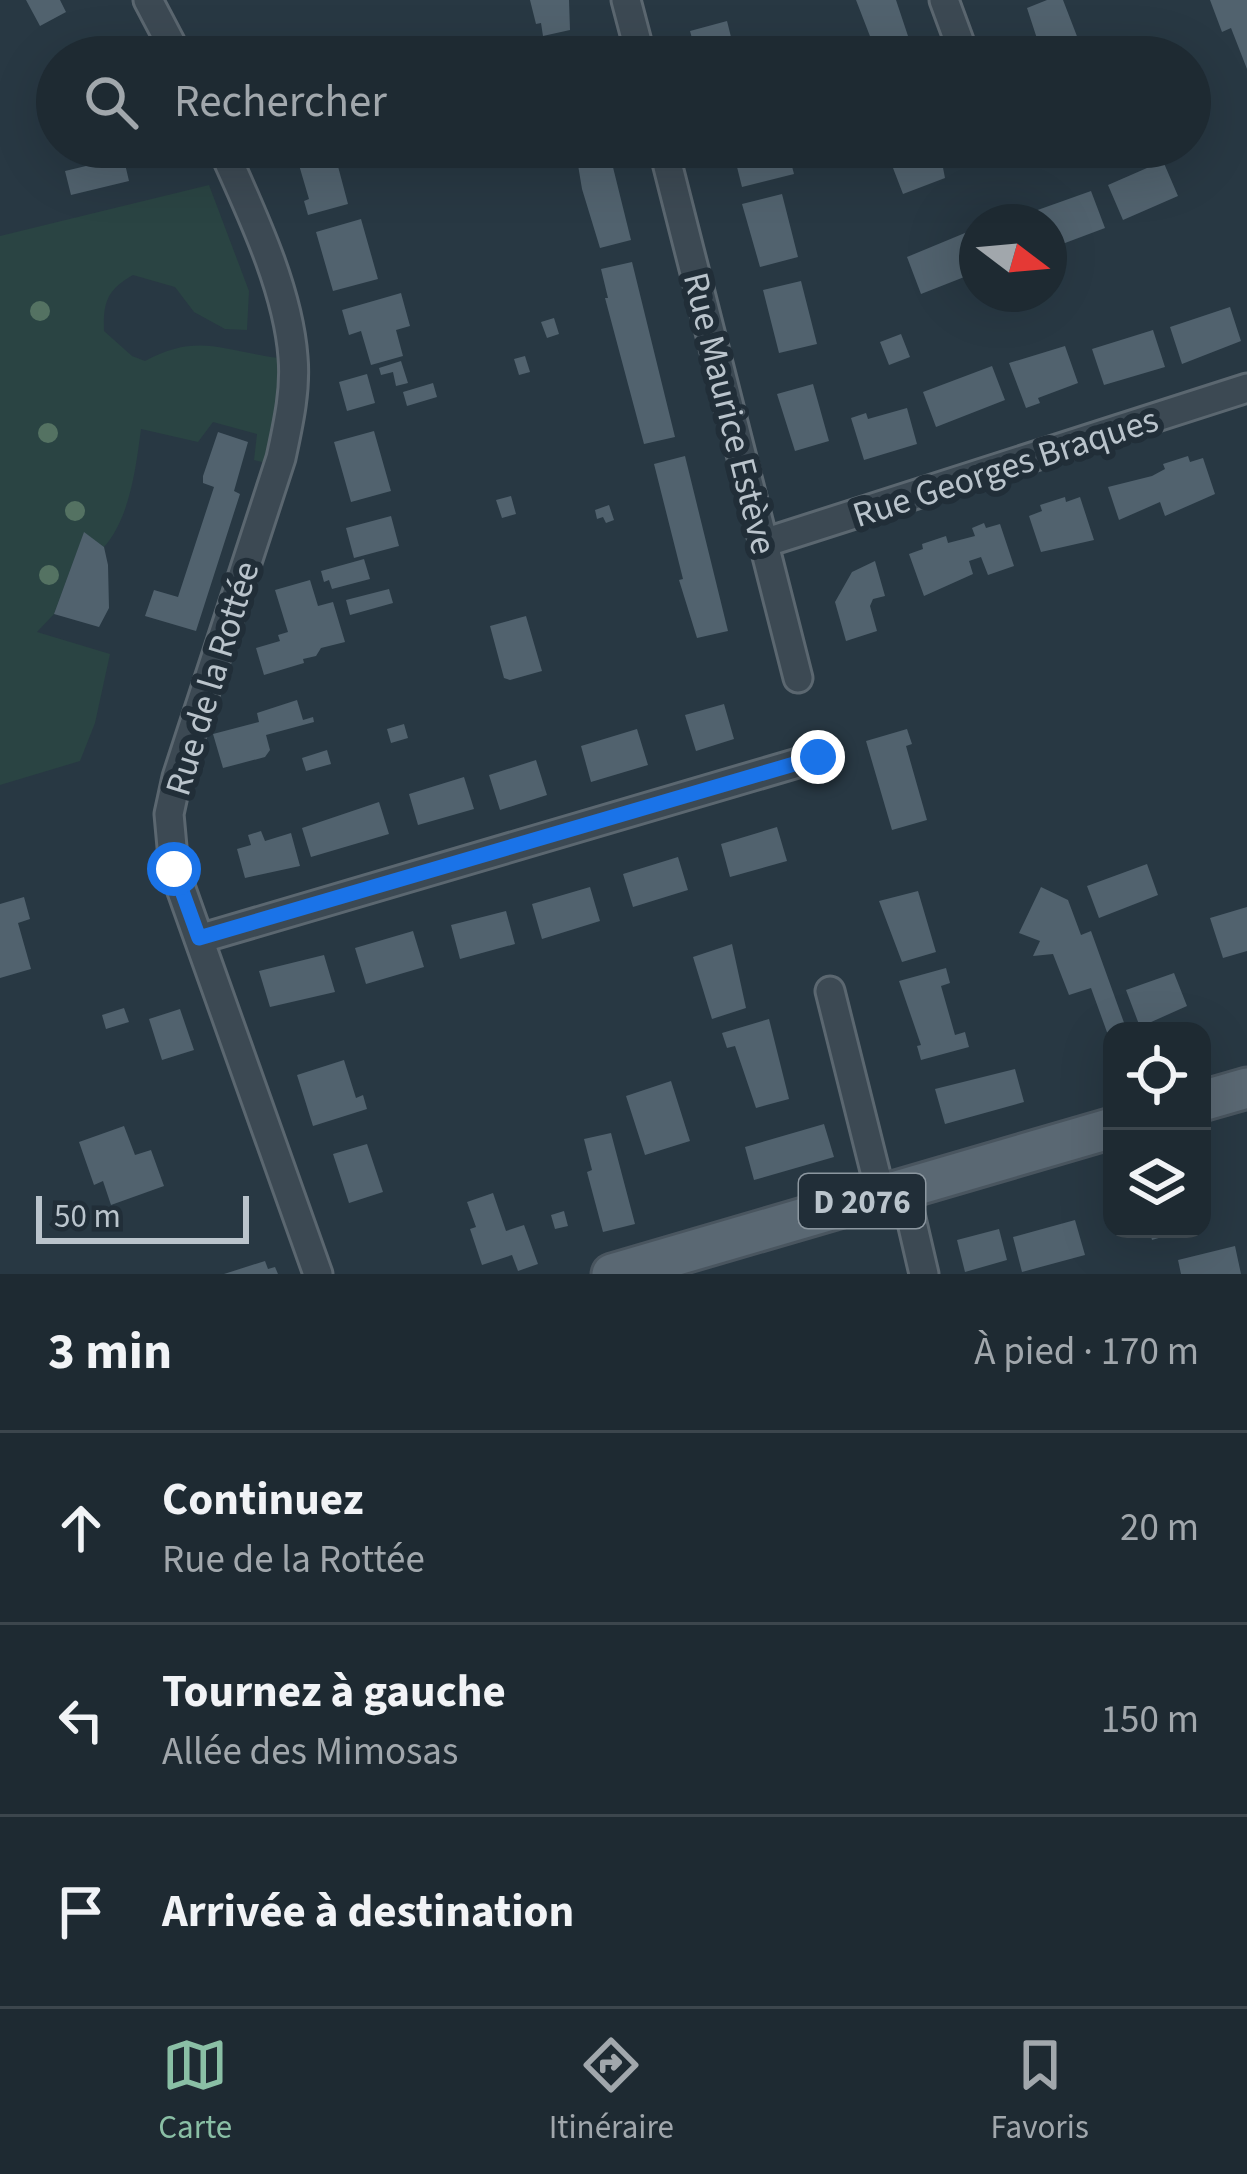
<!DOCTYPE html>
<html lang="fr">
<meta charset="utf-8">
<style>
:root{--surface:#1e2a32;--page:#26323a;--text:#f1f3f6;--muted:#a1a7ac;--line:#3c464d;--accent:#8abfa5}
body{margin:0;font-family:"Source Sans 3",sans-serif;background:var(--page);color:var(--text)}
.controls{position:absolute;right:36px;bottom:36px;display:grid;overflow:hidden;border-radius:24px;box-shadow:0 12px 48px #0002}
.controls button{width:108px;height:108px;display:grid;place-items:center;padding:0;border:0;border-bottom:3px solid var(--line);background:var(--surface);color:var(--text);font:60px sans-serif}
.compass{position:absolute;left:959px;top:204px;width:108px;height:108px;border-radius:50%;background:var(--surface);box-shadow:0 12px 48px #0002;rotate:106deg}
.scale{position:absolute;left:36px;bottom:30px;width:213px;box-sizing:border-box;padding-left:12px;border:6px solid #bac4cc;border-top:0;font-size:33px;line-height:42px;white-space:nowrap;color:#bac4cc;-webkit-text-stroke:9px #212e38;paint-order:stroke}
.stop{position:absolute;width:36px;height:36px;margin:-27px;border:9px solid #1a73e8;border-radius:50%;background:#fff}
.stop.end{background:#1a73e8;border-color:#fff;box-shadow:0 3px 12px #0008}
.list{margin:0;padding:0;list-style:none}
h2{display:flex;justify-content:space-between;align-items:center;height:156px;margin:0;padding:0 48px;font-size:51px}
h2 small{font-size:39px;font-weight:400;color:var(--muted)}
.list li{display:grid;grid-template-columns:78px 1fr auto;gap:36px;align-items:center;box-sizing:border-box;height:192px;padding:0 48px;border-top:3px solid var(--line)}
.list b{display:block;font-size:45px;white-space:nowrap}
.list p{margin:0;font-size:39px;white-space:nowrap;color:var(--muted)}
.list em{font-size:39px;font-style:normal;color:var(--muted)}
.icon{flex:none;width:66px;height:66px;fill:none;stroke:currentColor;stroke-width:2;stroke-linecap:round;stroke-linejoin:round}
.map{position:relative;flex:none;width:1247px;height:1274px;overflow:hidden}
.search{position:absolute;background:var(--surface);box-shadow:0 12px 48px #0002;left:36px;right:36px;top:36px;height:132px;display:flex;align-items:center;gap:30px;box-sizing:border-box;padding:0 42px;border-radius:66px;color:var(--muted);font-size:45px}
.sheet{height:732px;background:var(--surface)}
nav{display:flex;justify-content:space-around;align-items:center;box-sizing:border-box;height:168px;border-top:3px solid var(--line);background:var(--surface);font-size:33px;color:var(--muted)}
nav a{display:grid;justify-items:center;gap:6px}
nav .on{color:var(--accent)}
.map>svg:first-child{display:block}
</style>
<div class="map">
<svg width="1247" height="1274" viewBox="0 0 1247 1274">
<rect width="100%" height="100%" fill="#283843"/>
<path fill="#2a4443" d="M209,185l40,106 -2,39 -22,-1 -31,-17 -19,-25 -42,-12c-26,15 -30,27 -29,56l28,25 13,5c53,-29 78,-10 134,-3l1,49 -14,56 -12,-3 3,-26 -44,-12 -15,20 -57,-13c-5,38 -11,89 -37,118l-20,-14 -30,81 -17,18 73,22 -15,69 -15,38 -80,24v-549z"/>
<path fill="#51626e" d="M26,0h34l6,12 -26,14z
M530,0h39l1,30 -27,6 -2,-13 -5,1z
M856,0h40l16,48 4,-1 4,10h-33l-6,-15 -8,2z
M1047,0h16l22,57h-42l-16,-49z
M1210,0h37v69l-16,-41 -9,4z
M727,21l9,36h-39l-7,-26z
M428,45l3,12h-43v-1z
M81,147h40l8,34 -58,14 -6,-24 21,-5z
M575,147h33l23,93 -31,8 -18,-59z
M732,147h55l7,27 -52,13z
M891,147h48l6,31 -42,16 -10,-26 5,-1z
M335,155l13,49 -40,11 -4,-14 5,-2 -10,-34z
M1163,161l15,35 -55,24 -15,-35z
M1091,191l14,37 -56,21v-27h-13l-4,-10z
M782,194l16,63 -38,10 -18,-63z
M361,219l17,60 -45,12 -17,-59z
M977,228v44l-56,22 -14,-37z
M632,262l43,175 -31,7 -39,-146h3l-7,-29z
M801,281l16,63 -38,9 -16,-63z
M401,293l9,33 -14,4 7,26 -32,9 -10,-34 -12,4 -7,-25z
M1230,307l11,34 -59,23 -12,-37z
M554,318l5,16 -12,4 -6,-16z
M1153,330l12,37 -61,18 -12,-36z
M901,334l9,23 -21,8 -9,-23z
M1065,346l13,37 -40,15 2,5 -14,5 -17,-45z
M525,356l5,16 -11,3 -5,-16z
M401,361l7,22 -12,3 -3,-14 -12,3 -2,-7z
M992,366l13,34 -69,27 -13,-35z
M367,374l8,29 -28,8 -8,-29z
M433,383l4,14 -30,9 -4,-14z
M813,384l16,57 -34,10 -18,-57z
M907,408l10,36 -53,16 -13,-42 15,-5 2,6z
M374,431l17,60 -40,11 -17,-60z
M218,432l30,10 -14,49 6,3 -44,137 -51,-15 9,-26 24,7 36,-110 -11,-4v-7z
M685,456l43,175 -31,7 -18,-58 4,-1 -29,-115z
M1188,456l2,6 13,-4 12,36 -50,22 -5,-14 -41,18 -11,-33 44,-11 13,-7 -2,-5z
M511,496l5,18 -14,4 -6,-18z
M1065,497l1,5 14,-5 14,43 -53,12 -12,-36 13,-5 -2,-6z
M609,505l5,15 -8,3 -3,-6 -6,2 -2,-9z
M391,516l8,30 -45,12 -8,-30z
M984,523l2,5 14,-4 14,42 -26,9 -7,-18 -12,4 4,13 -49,22 -15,-42 14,-5 -1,-5 24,-8 2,7 27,-7 -3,-8z
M84,532l20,15 4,18 1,43 -10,19 -45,-13z
M364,559l6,20 -38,10 -3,-9 -5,2 -3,-11z
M875,561l10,35 -12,3 -3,7 7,25 -31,10 -11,-39 17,-30z
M310,580l8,26 15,-4 12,40 -24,6 -5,8 -13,3 1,4 -40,12 -8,-27 24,-7 -2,-6 10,-3 -13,-42z
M389,589l4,14 -43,12 -4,-15z
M526,616l16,55 -32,9 -6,-2 -14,-52z
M297,700l6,20 10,-3 1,5 -48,13 4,15 -5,7 -42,11 -10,-34 46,-12 -2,-9z
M724,704l10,35 -38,12 -11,-36z
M404,724l4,14 -17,5 -4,-14z
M637,729l11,36 -57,17 -10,-36z
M907,729l5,15 -6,2 21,74 -35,10 -26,-89z
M327,750l4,14 -25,7 -4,-13z
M536,760l11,35 -47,15 -11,-35z
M464,777l10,32 -56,16 -9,-31z
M379,802l10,32 -78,23 -9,-29z
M777,827l10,34 -57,16 -9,-33z
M261,831l4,10 26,-8 9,33 -55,12 -8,-29 14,-4 -3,-10z
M678,857l10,33 -55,17 -10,-33z
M1147,864l11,31 -59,23 -12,-32z
M590,887l10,34 -58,18 -10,-35z
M1041,887l27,13 13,35 10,-4 36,100h-15v15l-21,-58 -22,7 -16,-41 -20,2 7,-15 -21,-8z
M918,891l18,61 -34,10 -23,-61z
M24,897l6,22 -12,4 13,46 -31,9v-74z
M1247,907v44l-24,7 -13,-40z
M506,911l9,33 -55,15 -9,-34z
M413,931l11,36 -58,17 -11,-36z
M732,944l14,64 -34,11 -19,-62z
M324,955l11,37 -65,15 -11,-36z
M946,968l4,15 -9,3 14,49 10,-3 4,15 -48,13 -4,-14 4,-1 -22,-64z
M1174,973l13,33 -47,21 -14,-37z
M124,1008l5,14 -23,7 -4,-14z
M180,1009l14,41 -32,10 -13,-41z
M769,1019l20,80 -33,9 -21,-62 -8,2 -5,-15z
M344,1060l12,38 7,-3 4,14 -54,17 -16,-51z
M1015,1069l9,33 -79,22 -10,-35z
M671,1081l19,60 -45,14 -19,-59z
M824,1124l10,33 -80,23 -9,-33z
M124,1126l11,29 16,-5 13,36 -53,19 -8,-24 -9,4 -15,-43z
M611,1133l24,91 -32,8 -16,-60 5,-2 -8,-31z
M367,1144l16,48 -34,11 -16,-49z
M493,1193l13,38 18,-6 14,39 -20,7 -6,-16 -30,10 -12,-36 6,-2 -9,-25z
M564,1211l4,15 -13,3 -4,-14z
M1075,1220l10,35 -63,17 -9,-35z
M999,1229l8,31 -42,12 -8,-32z
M1149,1229h36v1l-33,10z
M1235,1246l6,28h-60l-3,-14z
M265,1261l3,8 7,-2 3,7h-54z"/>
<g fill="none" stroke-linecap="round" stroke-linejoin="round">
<g stroke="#5b6770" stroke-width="33">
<path id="street" d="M148,0l30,57
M626,0l15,57
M944,0l21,57
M222,147c28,63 66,141 71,210 3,34 -5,68 -12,101l-104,319 -8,37 5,55 144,405
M663,147l135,531
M764,543l483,-155
M199,939l619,-182
M830,991l51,204
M904,1188l20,86"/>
</g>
<g stroke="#49555f" stroke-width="45">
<path id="primary" d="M1202,1101l45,-13
M612,1274l500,-146"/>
</g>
<use href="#street" stroke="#3c4953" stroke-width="27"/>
<use href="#primary" stroke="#5a6873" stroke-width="39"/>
</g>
<g fill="#547262">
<circle cx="40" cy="311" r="10"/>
<circle cx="48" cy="433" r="10"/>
<circle cx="75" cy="511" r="10"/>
<circle cx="49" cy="575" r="10"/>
</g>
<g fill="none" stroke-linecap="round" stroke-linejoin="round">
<path stroke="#1a73e8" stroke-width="15" d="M174,869l25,69 619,-181"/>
</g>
<g text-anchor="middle" stroke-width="12" stroke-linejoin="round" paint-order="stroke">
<rect fill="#212e38" stroke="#8c97a0" stroke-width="3" x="799" y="1174" width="126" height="54" rx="9"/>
<g font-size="33" font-weight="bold" fill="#bac4cc">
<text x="862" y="1213">D 2076</text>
</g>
<g font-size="36" fill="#bac4cc" stroke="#212e38">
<text transform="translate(731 413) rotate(76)" y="13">Rue Maurice Estève</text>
<text transform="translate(1005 466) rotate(-18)" y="13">Rue Georges Braques</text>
<text transform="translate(211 678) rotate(-73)" y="13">Rue de la Rottée</text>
</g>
</g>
</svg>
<div class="controls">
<button><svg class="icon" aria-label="locate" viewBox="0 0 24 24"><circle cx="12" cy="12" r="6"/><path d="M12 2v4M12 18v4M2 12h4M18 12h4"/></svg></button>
<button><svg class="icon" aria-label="layers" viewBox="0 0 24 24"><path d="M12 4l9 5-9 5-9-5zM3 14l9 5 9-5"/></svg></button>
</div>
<svg class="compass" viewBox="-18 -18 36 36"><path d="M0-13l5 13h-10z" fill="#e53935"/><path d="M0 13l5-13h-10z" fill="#a1a7ac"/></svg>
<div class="scale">50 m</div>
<div class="stop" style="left:174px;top:869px"></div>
<div class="stop end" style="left:818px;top:757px"></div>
<div class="search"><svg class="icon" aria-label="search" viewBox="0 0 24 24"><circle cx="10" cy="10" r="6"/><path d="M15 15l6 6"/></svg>Rechercher</div>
</div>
<section class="sheet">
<h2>3 min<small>À pied · 170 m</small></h2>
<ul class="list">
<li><svg class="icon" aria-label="ahead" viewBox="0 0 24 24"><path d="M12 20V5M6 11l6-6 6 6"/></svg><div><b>Continuez</b><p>Rue de la Rottée</p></div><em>20 m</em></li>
<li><svg class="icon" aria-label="left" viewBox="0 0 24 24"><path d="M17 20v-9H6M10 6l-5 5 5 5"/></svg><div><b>Tournez à gauche</b><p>Allée des Mimosas</p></div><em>150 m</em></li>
<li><svg class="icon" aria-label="arrive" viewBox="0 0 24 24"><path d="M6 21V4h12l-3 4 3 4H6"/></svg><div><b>Arrivée à destination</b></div></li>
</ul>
</section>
<nav>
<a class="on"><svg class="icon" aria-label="map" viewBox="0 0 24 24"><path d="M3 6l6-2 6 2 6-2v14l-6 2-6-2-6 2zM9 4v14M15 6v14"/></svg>Carte</a>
<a><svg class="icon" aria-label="directions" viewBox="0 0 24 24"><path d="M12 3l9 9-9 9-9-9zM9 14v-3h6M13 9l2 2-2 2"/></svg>Itinéraire</a>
<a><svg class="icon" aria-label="saved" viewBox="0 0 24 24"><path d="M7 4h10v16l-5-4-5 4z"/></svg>Favoris</a>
</nav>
